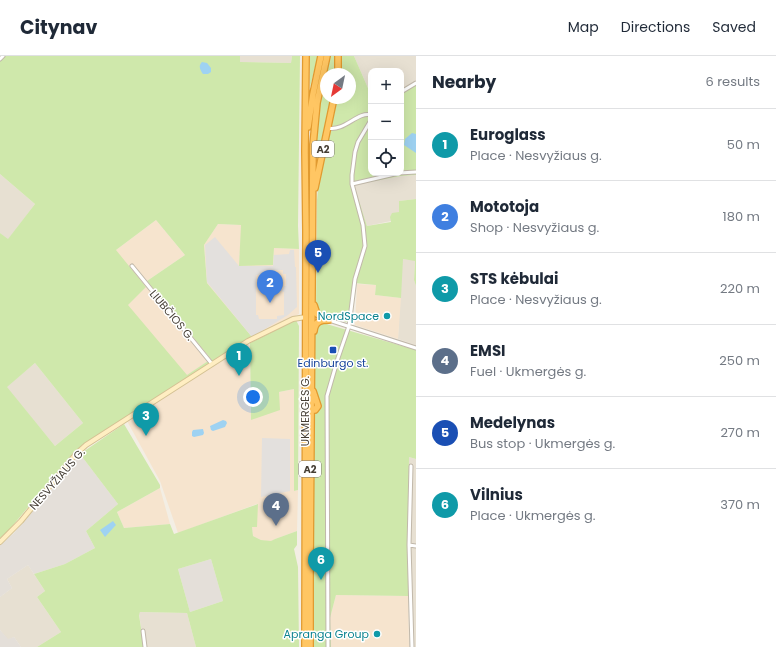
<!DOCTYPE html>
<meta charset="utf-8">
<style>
:root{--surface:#fff;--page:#f2f2f3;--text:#1f2937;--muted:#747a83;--line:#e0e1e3;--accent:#7c3aed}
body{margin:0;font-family:Poppins,sans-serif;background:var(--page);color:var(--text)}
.controls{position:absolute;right:12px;top:12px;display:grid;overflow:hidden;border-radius:8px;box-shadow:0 4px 16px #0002}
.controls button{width:36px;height:36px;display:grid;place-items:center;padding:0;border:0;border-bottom:1px solid var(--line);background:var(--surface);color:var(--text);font:20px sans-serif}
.compass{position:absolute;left:320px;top:12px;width:36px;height:36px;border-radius:50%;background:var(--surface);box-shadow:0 4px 16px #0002;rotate:213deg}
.you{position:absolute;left:253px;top:341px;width:14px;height:14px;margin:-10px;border:3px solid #fff;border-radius:50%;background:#1a73e8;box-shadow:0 0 0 6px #1a73e833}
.badge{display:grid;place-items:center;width:26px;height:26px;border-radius:50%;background:var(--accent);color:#fff;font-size:13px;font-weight:700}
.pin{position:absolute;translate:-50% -33px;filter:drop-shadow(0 1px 2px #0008)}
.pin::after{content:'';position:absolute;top:21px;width:14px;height:12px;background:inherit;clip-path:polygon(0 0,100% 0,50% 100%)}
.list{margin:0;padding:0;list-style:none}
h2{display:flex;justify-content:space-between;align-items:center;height:52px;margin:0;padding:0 16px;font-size:17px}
h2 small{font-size:13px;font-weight:400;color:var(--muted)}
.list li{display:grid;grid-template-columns:26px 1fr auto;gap:12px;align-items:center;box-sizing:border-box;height:72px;padding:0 16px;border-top:1px solid var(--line)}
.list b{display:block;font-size:15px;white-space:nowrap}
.list p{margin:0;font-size:13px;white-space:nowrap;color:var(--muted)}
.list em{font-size:13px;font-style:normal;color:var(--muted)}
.icon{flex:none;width:22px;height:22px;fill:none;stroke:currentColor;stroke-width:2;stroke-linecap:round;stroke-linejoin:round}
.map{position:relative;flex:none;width:416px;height:591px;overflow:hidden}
header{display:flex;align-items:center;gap:24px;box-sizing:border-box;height:56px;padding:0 20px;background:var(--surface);border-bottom:1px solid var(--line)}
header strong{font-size:19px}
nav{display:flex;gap:22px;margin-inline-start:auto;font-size:14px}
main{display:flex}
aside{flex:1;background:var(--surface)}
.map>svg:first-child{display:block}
</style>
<header>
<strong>Citynav</strong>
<nav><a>Map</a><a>Directions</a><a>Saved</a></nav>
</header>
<main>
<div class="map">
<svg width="416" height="591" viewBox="0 0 416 591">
<rect width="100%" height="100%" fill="#f3eee4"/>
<path fill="#e7e0d2" d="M240,0h52l-1,7 -51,-1z
M354,0h62v29l-15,9v-23h-30v24z
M0,118l35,30 -27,36 -8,-7z
M416,119v24l-17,2v11l-8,9 -24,5 -14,-41 48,-9z
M402,203l13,1 -1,20 2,6v59l-18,-6z
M35,307l48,60 -28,23 -49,-59z
M409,401l7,2v188h-7l-2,-104z
M28,509l17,26 -8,6 24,35 -24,15h-16l-7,-10 -6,3 -8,-10v-33l12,-9 -5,-9z
M140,556l47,1 9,34h-52l-5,-33z"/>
<path fill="#f6e4ce" d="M156,164l29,35 -38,26 64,78 -24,17 -60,-71 -11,-55z
M218,168l24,1 -3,40h34l1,-17 25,1v65l-47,23 -45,-54 -3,-38z
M357,228l19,1 -1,10 26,3 -3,41 -43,-14z
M250,287l1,77 28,-28 15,-3v102l4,-1 -1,41 -22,8 -4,3 -10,-2 -8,-4 -1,-9h5v-23l-79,29 -18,-52 -33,-60z
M160,432l10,36 -46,4 -7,-16z
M336,539l72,1 1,51h-78l-1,-29z"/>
<path fill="#e4dfd9" d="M80,398l38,50 -32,27 9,17 -30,16 -31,10 -6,-9 -21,14 5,9 -12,9v-52l14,-12z
M211,503l12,42 -33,11 -12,-43z
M0,574l8,9 6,-2 7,10h-21z"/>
<path fill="#cfe8ab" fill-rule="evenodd" d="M0,0h240v6l51,1 1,-7h8l-2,170 1,23 -25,-1 -1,17 -34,1 2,-41 -23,-1 -14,21 3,38 45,54 -32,19 -138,89 -13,13 -60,72 -9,8v-305l8,6 27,-35 -35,-30zM156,164l29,35 -38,26 64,78 -24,16 -59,-70 18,-18 -30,-37zM35,307l48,60 -28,23 -48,-59z
M310,0h8l-8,31z
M330,0h5v18h-9v24h5l-14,69c-1,-41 2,-72 13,-111z
M341,0h13l17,39v78h30v-79l15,-9v90l-15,1 -47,9 13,41 24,-4 -1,-5 2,-4 7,-1v-11l17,-2v87l-2,-6 1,-19 -12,-2 -2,39 -26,-3 1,-10 -23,-2 -6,39 -27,-7 -4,-7 1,-108 1,-12 19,-90h13v-24h-9z
M296,264l3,6 -1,164 -4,1v-102l-15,3 1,18 -29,10 -1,-77z
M323,267l93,27v109l-7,-2 -1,139 -72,-1 -6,23 1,29h-17v-234l3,-1 3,-4 -5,-17v-62l1,-3z
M124,368l36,61v3l-43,24 7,16 46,-4 4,10 84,-30 -1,23h-5l1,9 8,4 10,1 4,-2 22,-8v14l-3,4 4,18 1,80h-103l-9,-34 -47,-1 -1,3 5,32h-107l24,-15 -24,-35 8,-6 -11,-17 31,-10 30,-16 -9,-17 32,-27 -38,-50zM211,503l12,42 -33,11 -12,-43z"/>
<path fill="#e3e0dd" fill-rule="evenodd" d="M215,181l24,29h34l1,-11 15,-1 1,-4h4l1,17h1l1,40 -9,8 -36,22 -45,-55 -2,-37zM275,214h8v4h3v12h-2l-1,3h-2v2l3,1v23l-7,1v3h-18l-1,-4h-2v-40l19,-1z
M262,382l28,1v52l-29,6z"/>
<path fill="#9ed2f2" d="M202,6l5,1 4,5v4l-3,2h-5c-3,-4 -5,-8 -1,-12z
M412,77l4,1v19l-12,-8 1,-6z
M223,364l3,1 1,2 -2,4 -12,4 -2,-1 -1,-4z
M203,373l1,4 -1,2 -9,2 -2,-1v-4l1,-2z
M113,465l3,4 -1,1 -10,11 -5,-7z"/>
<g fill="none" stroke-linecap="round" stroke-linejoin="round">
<g stroke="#c1b8aa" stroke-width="5">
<path id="street" d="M0,3l3,-3
M401,36l15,-9
M328,72c16,4 30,-17 43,-13
M352,128l47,-11 17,-1
M132,210l80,98
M329,264l87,28
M411,410l-2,79 3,102
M409,489l7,1
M143,575l2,16
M328,591l-1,-251 11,-38 11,-32 6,-47 10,-33 -2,-21 -11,-41v-9l3,-23 3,-10 13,-22"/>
</g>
<g stroke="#d4c193" stroke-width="6">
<path id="secondary" d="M0,486l21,-21 55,-67 10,-9 162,-104 45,-22 13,-2"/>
</g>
<g stroke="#e19a30" stroke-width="8">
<path id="highway" d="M338,18v-18
M308,71l5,-33 8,-38
M315,132l19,-90
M314,249l3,9 10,6
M314,275c1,-10 7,-11 15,-11
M311,354h4l3,-4 -5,-15
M305,591l1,-416 -1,-80 1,-95
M310,591v-75l3,-427 4,-42 10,-47"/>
</g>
<use href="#street" stroke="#fff" stroke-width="3"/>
<use href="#secondary" stroke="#ffeec2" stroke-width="4"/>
<use href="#highway" stroke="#ffc663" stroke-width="5.5"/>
</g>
<g fill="#0f9aa8" stroke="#fff" stroke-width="1.5">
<circle cx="387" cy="260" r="4"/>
<circle cx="377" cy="578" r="4"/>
</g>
<rect fill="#1a4fb4" stroke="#fff" stroke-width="1.5" x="329" y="290" width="8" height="8" rx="2"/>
<g text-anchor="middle" stroke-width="3" stroke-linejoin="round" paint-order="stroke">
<g fill="#fff" stroke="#7d7871" stroke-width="1">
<rect x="312" y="85" width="22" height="16" rx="3"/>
<rect x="299" y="405" width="22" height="16" rx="3"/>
</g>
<g font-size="10" font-weight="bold" fill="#453e34">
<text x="323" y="97">A2</text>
<text x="310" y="417">A2</text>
</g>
<g font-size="11" fill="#453e34" stroke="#fff">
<text transform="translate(172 259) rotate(50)" y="4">LIUBČIOS G.</text>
<text transform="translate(305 355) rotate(-90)" y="4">UKMERGĖS G.</text>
<text transform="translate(57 423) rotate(-49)" y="4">NESVYŽIAUS G.</text>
</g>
<g font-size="11" fill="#0d838f" stroke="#fff" text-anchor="end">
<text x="379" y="264">NordSpace</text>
<text x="369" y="582">Apranga Group</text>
</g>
<g font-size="11" fill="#164399" stroke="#fff">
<text x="333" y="311">Edinburgo st.</text>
</g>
</g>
</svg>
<div class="controls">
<button>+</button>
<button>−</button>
<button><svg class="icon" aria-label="locate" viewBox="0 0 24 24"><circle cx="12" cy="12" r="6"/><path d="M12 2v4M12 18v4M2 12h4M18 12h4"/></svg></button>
</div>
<svg class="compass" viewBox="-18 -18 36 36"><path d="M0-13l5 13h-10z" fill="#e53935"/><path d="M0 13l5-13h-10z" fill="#747a83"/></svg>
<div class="you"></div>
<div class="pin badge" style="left:239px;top:320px;background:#0f9aa8">1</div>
<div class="pin badge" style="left:270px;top:247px;background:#3f7fe0">2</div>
<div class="pin badge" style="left:146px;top:380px;background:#0f9aa8">3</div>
<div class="pin badge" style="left:276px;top:470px;background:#5c6f8a">4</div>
<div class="pin badge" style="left:318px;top:217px;background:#1a4fb4">5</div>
<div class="pin badge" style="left:321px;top:524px;background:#0f9aa8">6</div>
</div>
<aside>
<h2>Nearby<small>6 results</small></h2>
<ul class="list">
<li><span class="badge" style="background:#0f9aa8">1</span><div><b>Euroglass</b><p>Place · Nesvyžiaus g.</p></div><em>50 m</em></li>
<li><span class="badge" style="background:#3f7fe0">2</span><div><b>Mototoja</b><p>Shop · Nesvyžiaus g.</p></div><em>180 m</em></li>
<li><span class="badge" style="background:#0f9aa8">3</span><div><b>STS kėbulai</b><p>Place · Nesvyžiaus g.</p></div><em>220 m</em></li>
<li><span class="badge" style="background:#5c6f8a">4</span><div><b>EMSI</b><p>Fuel · Ukmergės g.</p></div><em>250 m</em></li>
<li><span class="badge" style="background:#1a4fb4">5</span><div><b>Medelynas</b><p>Bus stop · Ukmergės g.</p></div><em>270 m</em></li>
<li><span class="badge" style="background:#0f9aa8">6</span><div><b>Vilnius</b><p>Place · Ukmergės g.</p></div><em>370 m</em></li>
</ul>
</aside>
</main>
